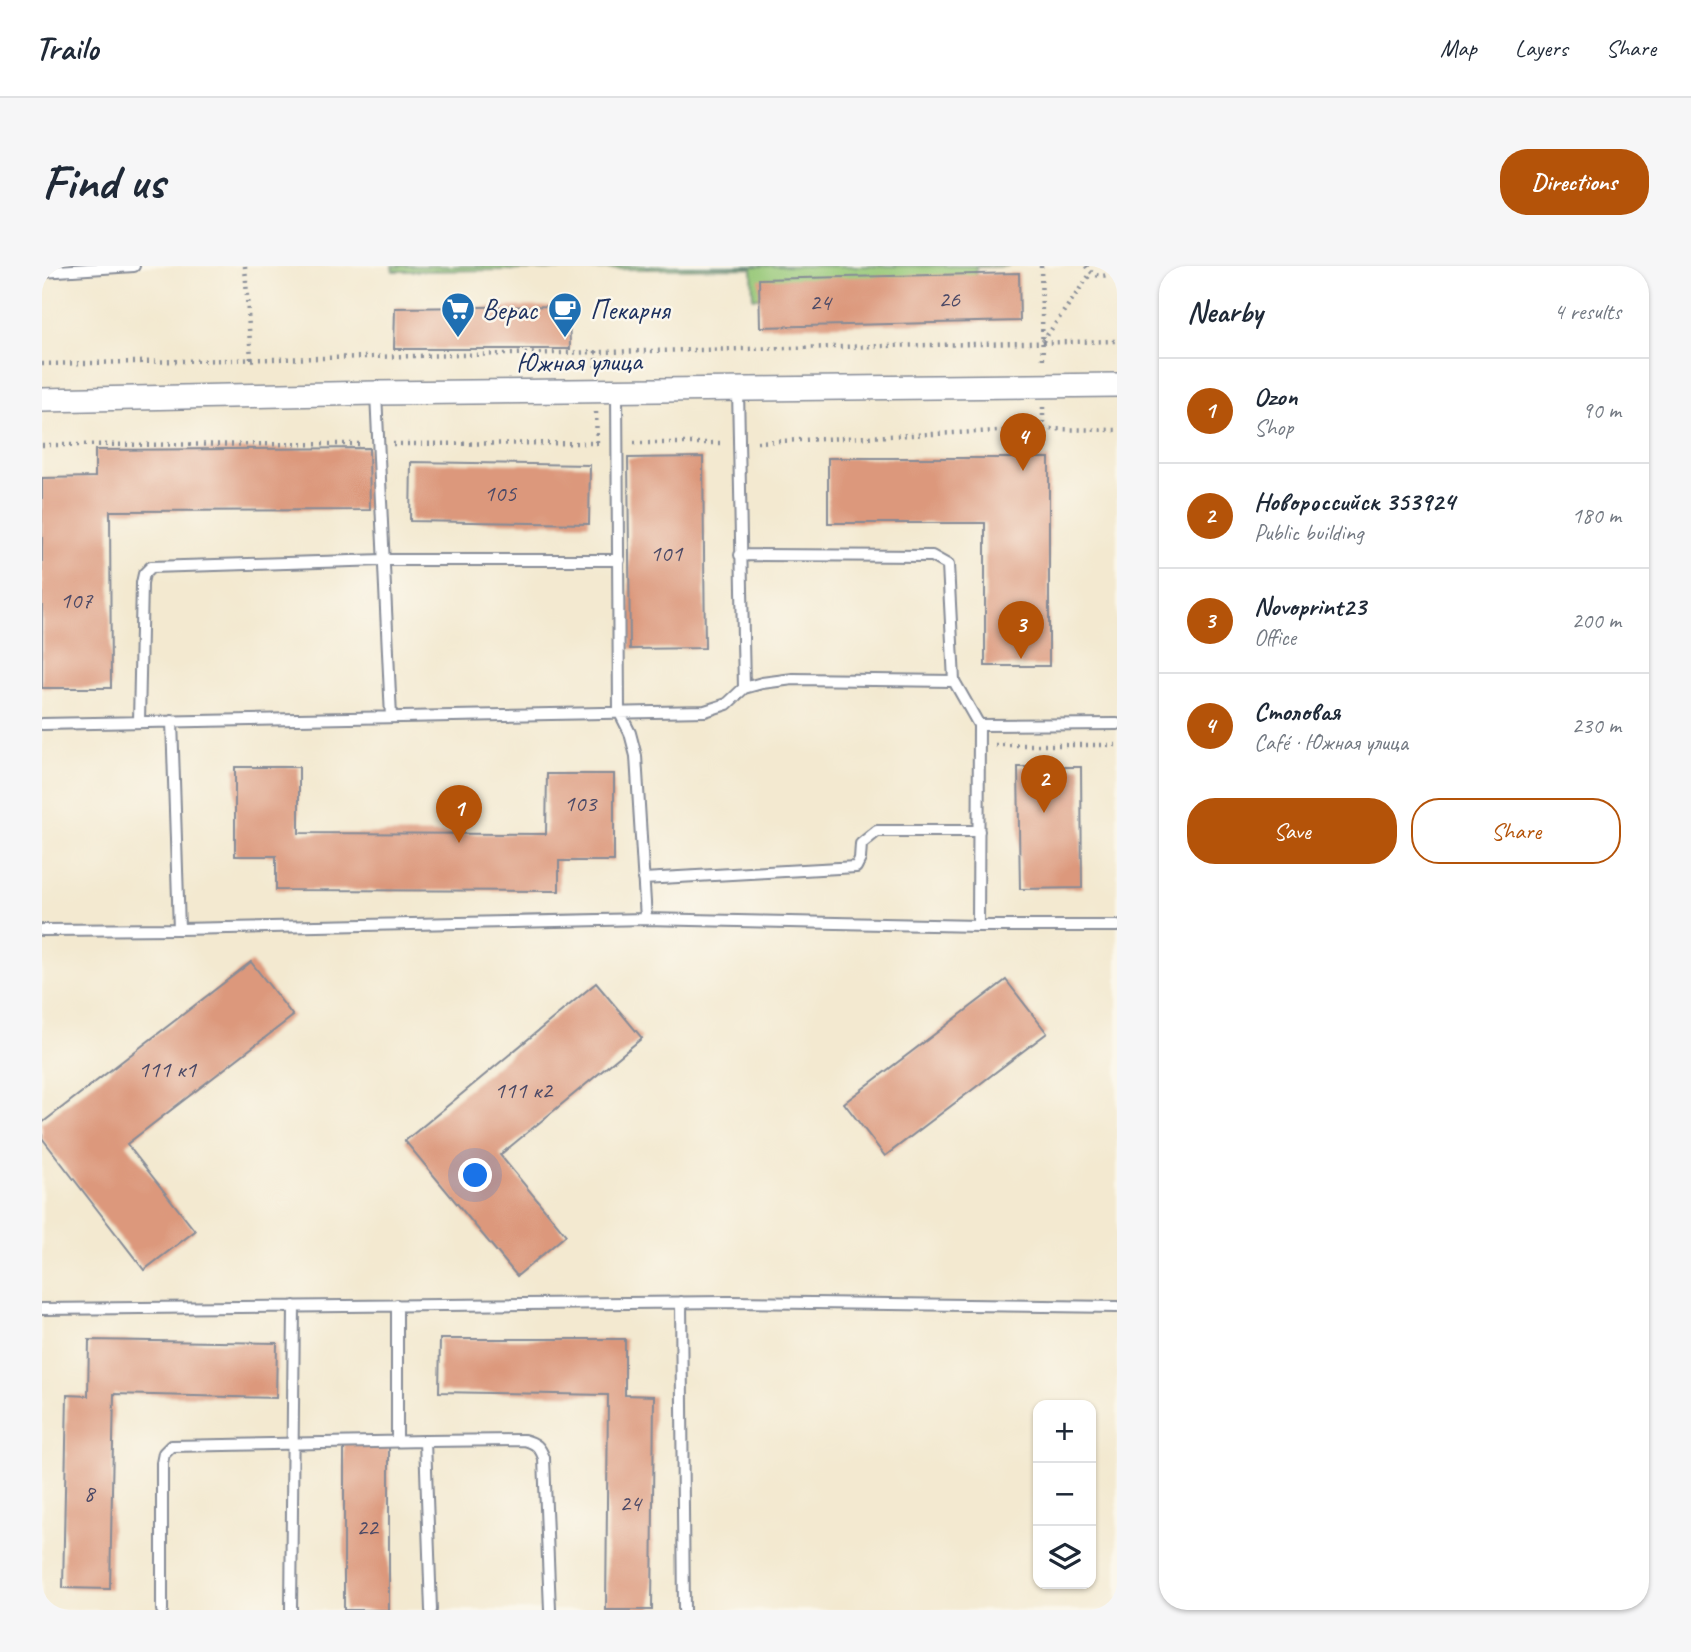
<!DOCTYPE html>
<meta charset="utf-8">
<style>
:root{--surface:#fff;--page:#f6f6f7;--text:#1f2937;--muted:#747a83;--line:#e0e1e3;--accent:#b45309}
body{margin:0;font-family:Caveat,sans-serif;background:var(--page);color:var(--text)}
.controls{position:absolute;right:21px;bottom:21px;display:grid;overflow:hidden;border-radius:14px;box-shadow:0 2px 5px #0004}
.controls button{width:63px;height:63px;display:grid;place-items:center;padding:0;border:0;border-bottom:2px solid var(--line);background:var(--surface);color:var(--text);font:35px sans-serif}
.you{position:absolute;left:434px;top:910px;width:24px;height:24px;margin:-18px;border:5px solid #fff;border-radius:50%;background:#1a73e8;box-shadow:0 0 0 10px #1a73e833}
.badge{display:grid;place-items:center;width:46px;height:46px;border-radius:50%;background:var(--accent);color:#fff;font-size:23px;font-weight:700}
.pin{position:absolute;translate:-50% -58px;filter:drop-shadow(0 2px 4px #0008)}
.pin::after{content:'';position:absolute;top:37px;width:24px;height:21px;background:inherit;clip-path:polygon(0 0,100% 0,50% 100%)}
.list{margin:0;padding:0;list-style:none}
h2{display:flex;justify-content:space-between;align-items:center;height:91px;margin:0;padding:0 28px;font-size:30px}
h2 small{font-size:23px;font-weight:400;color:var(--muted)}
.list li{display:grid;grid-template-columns:46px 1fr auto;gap:21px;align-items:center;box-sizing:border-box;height:105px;padding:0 28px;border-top:2px solid var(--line)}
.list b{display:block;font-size:26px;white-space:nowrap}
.list p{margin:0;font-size:23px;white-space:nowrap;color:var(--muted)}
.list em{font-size:23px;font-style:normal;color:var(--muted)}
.actions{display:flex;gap:14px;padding:21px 28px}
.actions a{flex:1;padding:16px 0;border:2px solid var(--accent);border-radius:28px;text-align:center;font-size:24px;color:var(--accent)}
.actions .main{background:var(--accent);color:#fff}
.icon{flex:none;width:38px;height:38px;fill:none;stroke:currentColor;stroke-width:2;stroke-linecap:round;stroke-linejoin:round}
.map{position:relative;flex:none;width:1075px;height:1344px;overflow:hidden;border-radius:28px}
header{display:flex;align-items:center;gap:42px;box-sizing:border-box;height:98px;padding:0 35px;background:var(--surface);border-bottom:2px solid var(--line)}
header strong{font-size:33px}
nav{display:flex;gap:38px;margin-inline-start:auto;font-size:24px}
.intro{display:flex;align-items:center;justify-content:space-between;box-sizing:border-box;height:168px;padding:0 42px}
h1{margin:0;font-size:49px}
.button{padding:18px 32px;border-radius:28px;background:var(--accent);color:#fff;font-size:24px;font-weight:700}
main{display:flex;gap:42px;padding:0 42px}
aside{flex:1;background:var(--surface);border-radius:28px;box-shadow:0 2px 5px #0004}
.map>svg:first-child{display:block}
</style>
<header>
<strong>Trailo</strong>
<nav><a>Map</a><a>Layers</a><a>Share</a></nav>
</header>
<div class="intro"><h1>Find us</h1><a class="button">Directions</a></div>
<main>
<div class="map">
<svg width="1075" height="1344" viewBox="0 0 1075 1344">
<rect width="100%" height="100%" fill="#fbf7ec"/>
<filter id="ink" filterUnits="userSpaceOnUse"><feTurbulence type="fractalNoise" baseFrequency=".0143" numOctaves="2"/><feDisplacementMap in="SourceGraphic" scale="14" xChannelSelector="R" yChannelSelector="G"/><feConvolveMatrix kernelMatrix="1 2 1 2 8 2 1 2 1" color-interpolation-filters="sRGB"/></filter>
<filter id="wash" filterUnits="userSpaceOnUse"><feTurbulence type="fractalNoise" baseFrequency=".00686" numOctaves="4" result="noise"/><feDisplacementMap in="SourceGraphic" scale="28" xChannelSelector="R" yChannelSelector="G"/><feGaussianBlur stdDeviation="1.57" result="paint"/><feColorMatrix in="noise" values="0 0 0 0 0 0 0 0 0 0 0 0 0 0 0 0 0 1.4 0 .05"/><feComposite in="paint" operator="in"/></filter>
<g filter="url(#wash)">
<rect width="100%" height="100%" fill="#f3e9d0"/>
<path fill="#97c878" stroke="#597c6b" stroke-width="2" d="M350,0h618l-34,1v26l-223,5 -1,-30 -359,3z"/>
<g id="blocks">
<path fill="#dc987c" d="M977,7l1,48 -260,6 -1,-48z
M527,40l1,43h-176l1,-41z
M327,182l1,62 -260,1 1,177h-69v-210l53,-1v-27z
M661,191l2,191 -75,1 -2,-191z
M786,192h221v208h-64v-143h-157z
M369,196l179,3 -1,59 -179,-3z
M193,501h64v66l247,1 1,-60h67v87h-55v30l-283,-1v-34h-41z
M976,501h63l1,121 -62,1z
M209,696l42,54 -166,128 68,87 -51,39 -102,-132v-15z
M964,714l41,53 -162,123 -41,-53z
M554,717l46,55 -142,117 66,80 -49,41 -112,-135z
M398,1073h185v56l29,1 -2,214h-46l2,-215 -169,-3z
M47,1074l188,3 -1,55 -162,-4 -4,195 -47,-1 4,-193 21,1z
M302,1177h45v167h-45z"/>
</g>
</g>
<g filter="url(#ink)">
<use href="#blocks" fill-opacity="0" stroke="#878c97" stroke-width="2"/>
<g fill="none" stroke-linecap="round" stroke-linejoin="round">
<g stroke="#878c97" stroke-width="14">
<path id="lane" d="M0,6l92,-6
M696,124l6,298
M575,125l2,320 11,22 6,23 10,163
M334,127l15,324
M698,289l192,1 16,9 6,116 25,44 -1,201h139
M97,455l3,-138 2,-9 7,-7 233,-7h235
M130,455l7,208 467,-10 332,7
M0,458l663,-13 22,-7 17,-16 18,-5 31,-4 161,2
M937,459l138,-1
M601,613l213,-12 4,-8 1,-15 16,-13h102
M0,664l137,-1
M639,1036l3,308
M355,1039v136
M0,1043l687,-7 388,5
M383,1175l99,-1c12,3 16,7 20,18l6,152
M120,1344v-147l2,-10 7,-7 254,-5 6,169
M249,1344l3,-304"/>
</g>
<g stroke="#878c97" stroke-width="26">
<path id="street" d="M0,134l334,-7 741,-8"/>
</g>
<path stroke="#878c97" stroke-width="4.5" stroke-dasharray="2 5" stroke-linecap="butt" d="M203,0l6,93
M999,0l2,97
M1044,0c8,13 22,13 31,1
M1070,7l5,9
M1001,75l48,-68
M554,85v17
M0,98l1075,-23
M1001,141v22
M554,146l1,31
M715,176l286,-13 74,1
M592,177h90
M351,178l208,-1
M0,179l321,-1
M953,479h122"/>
<use href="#lane" stroke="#fff" stroke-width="10"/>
<use href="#street" stroke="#fff" stroke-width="23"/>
</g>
</g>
<defs>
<g id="supermarket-pin" transform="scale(1.75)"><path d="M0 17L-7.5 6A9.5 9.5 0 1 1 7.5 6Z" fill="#1f6fb2" stroke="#fbf7ec"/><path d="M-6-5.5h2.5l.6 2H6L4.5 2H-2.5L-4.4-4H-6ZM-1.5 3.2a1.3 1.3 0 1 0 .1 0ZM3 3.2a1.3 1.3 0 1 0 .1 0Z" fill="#fff"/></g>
<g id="cafe-pin" transform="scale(1.75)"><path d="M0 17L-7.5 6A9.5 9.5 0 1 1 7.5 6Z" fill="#1f6fb2" stroke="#fbf7ec"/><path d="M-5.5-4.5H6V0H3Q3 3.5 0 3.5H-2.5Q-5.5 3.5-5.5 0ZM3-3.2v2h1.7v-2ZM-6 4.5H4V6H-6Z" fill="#fff"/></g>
</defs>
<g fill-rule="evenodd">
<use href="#supermarket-pin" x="416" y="43"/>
<use href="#cafe-pin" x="523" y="43"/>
</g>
<g text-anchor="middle" stroke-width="5" stroke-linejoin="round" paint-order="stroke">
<g font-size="24" fill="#4b4966">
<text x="907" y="41">26</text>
<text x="778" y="44">24</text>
<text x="458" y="235">105</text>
<text x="624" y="295">101</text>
<text x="34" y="342">107</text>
<text x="538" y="545">103</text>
<text x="125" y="811">111 к1</text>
<text x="481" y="832">111 к2</text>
<text x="47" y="1235">8</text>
<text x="588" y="1245">24</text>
<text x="325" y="1269">22</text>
</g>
<g font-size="28" fill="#1b2f5e" stroke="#fbf7ec" text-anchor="start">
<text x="440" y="53">Верас</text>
<text x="548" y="53">Пекарня</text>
</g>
<g font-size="28" fill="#1b2f5e" stroke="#fbf7ec">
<text transform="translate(537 95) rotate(-1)" y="10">Южная улица</text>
</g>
</g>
</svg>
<div class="controls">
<button>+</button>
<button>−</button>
<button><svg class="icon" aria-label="layers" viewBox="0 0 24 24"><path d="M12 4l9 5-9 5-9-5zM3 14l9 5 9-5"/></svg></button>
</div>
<div class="you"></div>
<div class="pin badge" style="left:417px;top:577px">1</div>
<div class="pin badge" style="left:1002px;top:547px">2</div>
<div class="pin badge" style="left:979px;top:393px">3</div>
<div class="pin badge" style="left:981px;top:205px">4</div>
</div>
<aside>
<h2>Nearby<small>4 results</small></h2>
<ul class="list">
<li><span class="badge">1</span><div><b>Ozon</b><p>Shop</p></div><em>90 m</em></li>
<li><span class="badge">2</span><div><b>Новороссийск 353924</b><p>Public building</p></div><em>180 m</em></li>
<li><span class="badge">3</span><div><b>Novoprint23</b><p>Office</p></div><em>200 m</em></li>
<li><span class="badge">4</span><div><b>Столовая</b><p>Café · Южная улица</p></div><em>230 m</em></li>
</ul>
<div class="actions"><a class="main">Save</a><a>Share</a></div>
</aside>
</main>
